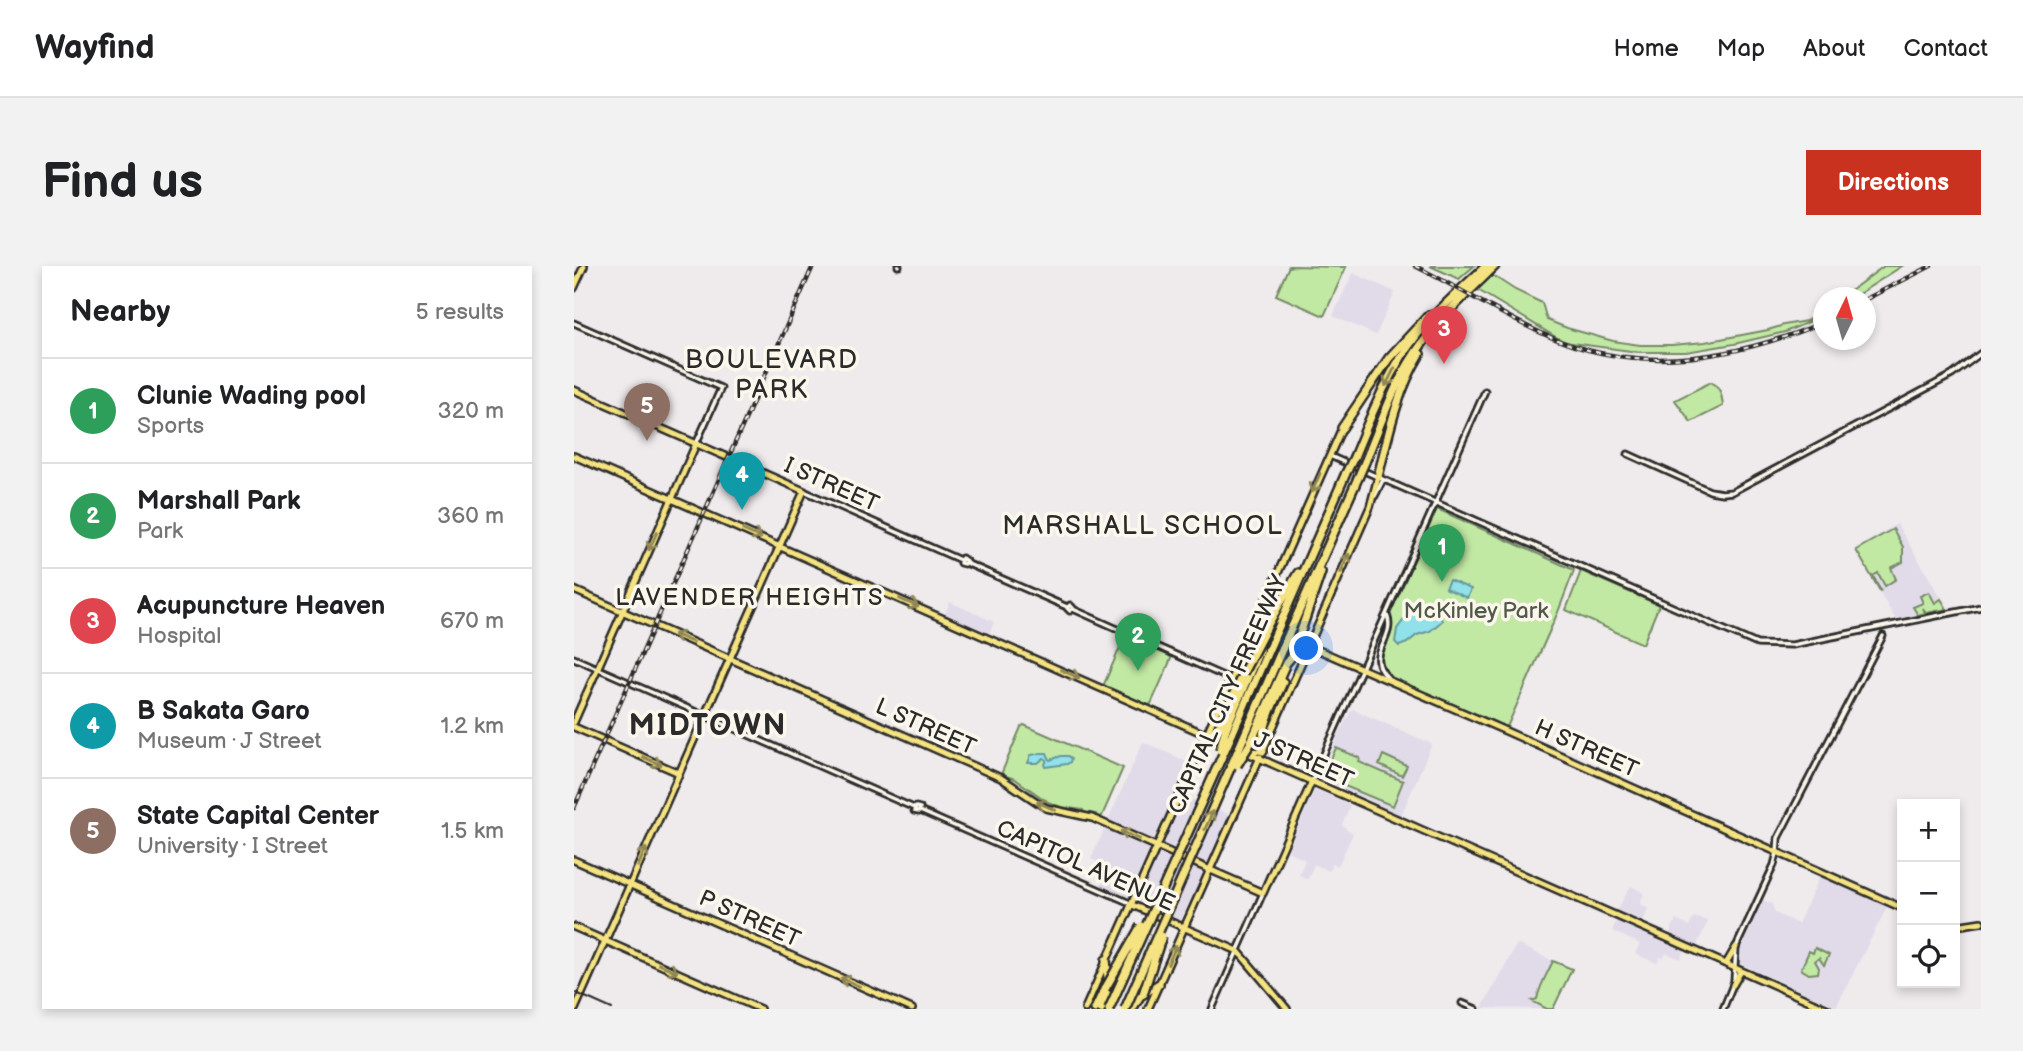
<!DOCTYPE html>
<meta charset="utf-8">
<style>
:root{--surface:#fff;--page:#f2f2f2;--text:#202124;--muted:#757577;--line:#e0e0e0;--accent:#c8321e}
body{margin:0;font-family:"Balsamiq Sans",sans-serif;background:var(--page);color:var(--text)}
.controls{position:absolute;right:21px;bottom:21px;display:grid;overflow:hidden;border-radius:0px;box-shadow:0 4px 10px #0003}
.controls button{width:63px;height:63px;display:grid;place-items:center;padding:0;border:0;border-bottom:2px solid var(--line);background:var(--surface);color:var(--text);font:35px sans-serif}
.compass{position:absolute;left:1239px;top:21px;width:63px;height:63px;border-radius:50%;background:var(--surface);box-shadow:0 4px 10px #0003;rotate:5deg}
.you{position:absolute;left:733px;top:383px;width:24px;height:24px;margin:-18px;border:5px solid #fff;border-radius:50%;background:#1a73e8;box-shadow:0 0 0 10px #1a73e833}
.badge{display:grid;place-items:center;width:46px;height:46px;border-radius:50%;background:var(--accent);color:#fff;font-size:23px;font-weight:700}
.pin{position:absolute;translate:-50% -58px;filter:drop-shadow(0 2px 4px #0008)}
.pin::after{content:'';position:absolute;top:37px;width:24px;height:21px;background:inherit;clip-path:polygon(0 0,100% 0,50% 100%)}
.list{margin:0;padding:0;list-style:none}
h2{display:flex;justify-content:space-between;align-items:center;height:91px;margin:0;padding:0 28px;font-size:30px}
h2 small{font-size:23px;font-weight:400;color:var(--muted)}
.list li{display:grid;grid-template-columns:46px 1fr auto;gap:21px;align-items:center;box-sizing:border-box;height:105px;padding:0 28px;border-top:2px solid var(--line)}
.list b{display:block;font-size:26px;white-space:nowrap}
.list p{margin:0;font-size:23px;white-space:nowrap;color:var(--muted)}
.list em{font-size:23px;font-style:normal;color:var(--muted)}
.icon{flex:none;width:38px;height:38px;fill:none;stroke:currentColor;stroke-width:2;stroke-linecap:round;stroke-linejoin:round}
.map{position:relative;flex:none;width:1407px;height:743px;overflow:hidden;border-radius:0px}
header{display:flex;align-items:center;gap:42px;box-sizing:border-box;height:98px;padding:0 35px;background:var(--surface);border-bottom:2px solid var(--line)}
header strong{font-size:33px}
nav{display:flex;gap:38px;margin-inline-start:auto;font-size:24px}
.intro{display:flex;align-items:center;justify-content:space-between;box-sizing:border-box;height:168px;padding:0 42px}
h1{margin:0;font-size:49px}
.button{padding:18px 32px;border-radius:0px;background:var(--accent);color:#fff;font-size:24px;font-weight:700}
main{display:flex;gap:42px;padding:0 42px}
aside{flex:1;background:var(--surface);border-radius:0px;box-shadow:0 4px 10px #0003}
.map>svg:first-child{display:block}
</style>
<header>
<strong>Wayfind</strong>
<nav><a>Home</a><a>Map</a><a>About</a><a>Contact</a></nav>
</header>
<div class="intro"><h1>Find us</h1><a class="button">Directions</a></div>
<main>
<aside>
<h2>Nearby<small>5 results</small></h2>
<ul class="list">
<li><span class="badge" style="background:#2e9e5b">1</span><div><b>Clunie Wading pool</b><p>Sports</p></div><em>320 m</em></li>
<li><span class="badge" style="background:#2e9e5b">2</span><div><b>Marshall Park</b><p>Park</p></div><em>360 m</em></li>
<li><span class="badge" style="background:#e0444e">3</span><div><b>Acupuncture Heaven</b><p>Hospital</p></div><em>670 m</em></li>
<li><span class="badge" style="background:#0f9aa8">4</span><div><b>B Sakata Garo</b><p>Museum · J Street</p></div><em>1.2 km</em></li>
<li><span class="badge" style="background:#8d6e63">5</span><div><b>State Capital Center</b><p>University · I Street</p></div><em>1.5 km</em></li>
</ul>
</aside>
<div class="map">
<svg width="1407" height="743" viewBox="0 0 1407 743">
<rect width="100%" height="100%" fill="#efeaeb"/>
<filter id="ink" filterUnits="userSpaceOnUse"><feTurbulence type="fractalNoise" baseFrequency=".0143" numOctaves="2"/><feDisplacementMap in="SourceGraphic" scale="14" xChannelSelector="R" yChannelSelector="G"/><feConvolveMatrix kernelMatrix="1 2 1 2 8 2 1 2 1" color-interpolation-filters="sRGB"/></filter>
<g filter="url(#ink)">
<path fill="#e1dae9" d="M779,7l42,19 -19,43 -43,-19z
M1323,258l51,85 -52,11 -41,-71z
M376,336l44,20 -5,11 -44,-19z
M778,443l80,35 -31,71 -77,-35 -2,-3 16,-41z
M569,476l45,20 -13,31 56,22 -50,105 -80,-35 8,-18 -18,-8z
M741,523l35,16 -8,20 4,3v2l7,3 -15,33 -5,-3 -4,8 -15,-7 -6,15 -9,-4 6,-15 -17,-9z
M1246,610l68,29 -52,102 -97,-44v-13l22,-51 11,5 3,9 23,11z
M1057,620l13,7 -4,11 8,4 -5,14 -26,-12z
M1120,651l14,4 -12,26 -27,-12 7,-15 13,6z
M1043,654l67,30 -3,9 -15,-6 -2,5 -4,-1 -3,6 -22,-9 5,-10 -28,-13z
M943,678l36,17 -9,20 -4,4 -3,15 -5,1 15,8 -65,-1z"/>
<path fill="#c2e9a4" stroke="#768a68" stroke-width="2" d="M715,0l57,1 -22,49 -48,-21z
M856,0h44l-15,13z
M1310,0h18l-48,31h-12z
M918,9l23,15 27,13 5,17 20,8 46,13 27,4h32l33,-3 63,-12 16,-5 22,-4 17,-9v4l-38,16 -51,12 -48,8h-48l-74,-10 -91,-55z
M1137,116c9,4 11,14 12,24l-32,16 -16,-22z
M863,243l137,61 -16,42 -51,115 -115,-49c-25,-19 1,-32 0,-53 0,-3 -1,-7 -2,-11z
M1319,263l10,18v15l-12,6 5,11 -11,7 -7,-13 -5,3 8,14 -1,1 -24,-41z
M1007,305l78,34 -16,39 -77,-34z
M1355,326l6,11 6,-4 6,10 -21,4 -3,-5 2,5 -7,2 -5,-8 10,-4 -3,-7z
M553,371l43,19 1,3 -20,45 -3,1 -43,-18 -1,-3 20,-46z
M450,459l99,43 -21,48 -3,1 -4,-1 1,-2 -12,-2 -1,-2 -22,-3 -13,-5 -33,-23 -12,-4 -1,-3 19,-45z
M762,482l24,10 -1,4 44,19 -10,25 -70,-29z
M809,489l24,11 -5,10 -23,-11z
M1241,682l14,7 -5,10 -5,-7 -4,3 4,7 -1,5 -9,1 -8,-5 8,-18 4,2z
M979,695l19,8 -19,40h-6l-15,-8 5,-2c2,-12 10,-25 16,-38z"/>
<path fill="#90e1e9" stroke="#68989d" stroke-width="2" d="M875,314l22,9 -4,9 -22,-10z
M837,344l20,2 9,4 2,5 -12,10 -13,4 -10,8 -8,3 -4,-4 2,-13z
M467,487h6l3,7 11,-4h7l3,3 -1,3 -3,2 -21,3 -1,-3 2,-4 -3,-2 -6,5h-10l3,-8z"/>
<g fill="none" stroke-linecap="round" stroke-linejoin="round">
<g stroke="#2b2b2b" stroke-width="9">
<path id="minor" d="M324,0h1
M0,57l147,65 -25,56
M1054,188l82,37 12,2 10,-1 220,-117 29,-22
M756,190l427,188 35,1 189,-38
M230,225l156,69
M801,230l8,-16
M388,292l4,3 -2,3 -4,-1z
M392,297l101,44
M496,339l3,3 -3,3 -3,-3z
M499,343l157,70
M813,349c10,24 -24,39 1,63
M0,392l340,150
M738,515l173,-390
M342,541l4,1 -1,4 -5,-1z
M346,545l210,92
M888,737l14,6
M638,743l51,-116
M1149,743l11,-27 2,-35 38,-82 3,-12 1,-15 105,-202"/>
</g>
<g stroke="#2b2b2b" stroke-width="10">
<path id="major" d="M0,22l10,-22
M0,124l230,101 -229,518
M0,190l1254,553
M0,324l427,188 45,30 46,10 171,75 49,-112
M682,357l252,109 394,176
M0,456l122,-278
M0,461l105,46
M690,482l106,-241 8,-30
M671,486l18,-1
M0,594l338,149
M556,638l108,47 49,58
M1381,660l26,-4
M0,661l186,82
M1152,698l10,-17
M1159,719l8,-14
M511,743l257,-581
M574,743l112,-252"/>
</g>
<g stroke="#2b2b2b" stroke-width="12">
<path id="highway" d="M768,162l47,-70 40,-43
M780,191c17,-41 34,-86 62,-121 21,-26 46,-47 70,-70
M791,196c14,-33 25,-68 44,-99 22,-37 55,-67 86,-97
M804,211c10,-41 19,-86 42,-123
M696,355l28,-48
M706,358l66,-151
M717,363l67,-151
M726,368l21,-62
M651,465l34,-80v-16l-3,-12
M658,468l40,-92
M669,473l40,-92
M630,474l15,-14
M645,474l1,-15 23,-52
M676,478l36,-81 7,-8 16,-8
M689,485c-3,-24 11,-48 20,-69
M521,743l9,-19
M527,743l8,-22 -3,-27
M558,743l8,-13 19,-12"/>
</g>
<use href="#minor" stroke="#fbf7ec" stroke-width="3.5"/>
<use href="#major" stroke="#f5e382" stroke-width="5"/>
<use href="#highway" stroke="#f5e382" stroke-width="7"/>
<path stroke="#2b2b2b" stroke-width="2" d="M0,726l38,17"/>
<g stroke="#2b2b2b" stroke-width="4.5">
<path id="rail" d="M841,0c45,22 87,50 133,70 90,40 187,23 276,-14
M1292,33l65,-33
M0,542l239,-542"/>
</g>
<use href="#rail" stroke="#fbf7ec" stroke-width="2" stroke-dasharray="5" stroke-linecap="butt"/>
<g stroke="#2b2b2b" stroke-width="12" stroke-linecap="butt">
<path id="highway-bridge" d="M772,207l8,-16
M784,212l7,-16
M698,376l8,-18
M709,381l8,-18
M718,390l8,-22
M669,407l27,-52
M646,484l5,-19
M663,499l13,-21
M531,723l36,-63
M569,728l19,-58
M535,743l123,-275
M551,743l118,-270"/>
</g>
<use href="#highway-bridge" stroke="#f5e382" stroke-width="7"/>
</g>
<defs><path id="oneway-shaft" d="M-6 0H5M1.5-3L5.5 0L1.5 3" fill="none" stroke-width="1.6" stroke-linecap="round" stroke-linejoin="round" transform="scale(1.75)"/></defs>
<g stroke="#908756">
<use href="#oneway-shaft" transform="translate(816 111) rotate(117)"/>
<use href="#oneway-shaft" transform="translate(742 217) rotate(113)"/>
<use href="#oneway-shaft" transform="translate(178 268) rotate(24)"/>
<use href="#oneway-shaft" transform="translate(79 275) rotate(115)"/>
<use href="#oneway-shaft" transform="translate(771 297) rotate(-66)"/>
<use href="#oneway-shaft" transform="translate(335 337) rotate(24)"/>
<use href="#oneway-shaft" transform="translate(109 372) rotate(-156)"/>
<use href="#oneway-shaft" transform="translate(496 408) rotate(24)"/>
<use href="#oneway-shaft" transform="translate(78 495) rotate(24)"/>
<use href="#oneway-shaft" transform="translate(472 540) rotate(-156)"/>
<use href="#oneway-shaft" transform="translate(635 554) rotate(-66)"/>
<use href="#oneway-shaft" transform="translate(556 569) rotate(-156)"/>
<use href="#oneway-shaft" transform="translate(68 591) rotate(-67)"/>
<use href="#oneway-shaft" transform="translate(598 689) rotate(-66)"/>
<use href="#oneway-shaft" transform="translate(94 702) rotate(24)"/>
<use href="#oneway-shaft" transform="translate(276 716) rotate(-156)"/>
</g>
</g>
<g text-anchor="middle" stroke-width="7" stroke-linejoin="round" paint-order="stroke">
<g font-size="23" fill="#2b2b2b" stroke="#fbf7ec">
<text transform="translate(258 218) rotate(24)" y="8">I STREET</text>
<text transform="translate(653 428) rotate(-66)" y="8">CAPITAL CITY FREEWAY</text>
<text transform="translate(352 460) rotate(24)" y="8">L STREET</text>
<text transform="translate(1013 482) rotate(24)" y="8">H STREET</text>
<text transform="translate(730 493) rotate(24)" y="8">J STREET</text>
<text transform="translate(512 599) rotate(24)" y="8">CAPITOL AVENUE</text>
<text transform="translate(176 652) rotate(24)" y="8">P STREET</text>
</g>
<g font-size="23" fill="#515a49" stroke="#fbf7ec">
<text x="902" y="352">McKinley Park</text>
</g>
<g font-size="24" letter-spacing="2" fill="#2b2b2b" stroke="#fbf7ec">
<text x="176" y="339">LAVENDER HEIGHTS</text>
</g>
<g font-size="26" letter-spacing="2" fill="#2b2b2b" stroke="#fbf7ec">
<text x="198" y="102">BOULEVARD<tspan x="198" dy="30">PARK</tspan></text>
<text x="569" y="268">MARSHALL SCHOOL</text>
</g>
<g font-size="30" font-weight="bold" letter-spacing="2" fill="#2b2b2b" stroke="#fbf7ec">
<text x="134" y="469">MIDTOWN</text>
</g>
</g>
</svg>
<div class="controls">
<button>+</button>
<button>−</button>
<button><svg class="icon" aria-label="locate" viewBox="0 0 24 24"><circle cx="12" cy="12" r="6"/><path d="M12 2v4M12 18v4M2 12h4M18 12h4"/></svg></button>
</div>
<svg class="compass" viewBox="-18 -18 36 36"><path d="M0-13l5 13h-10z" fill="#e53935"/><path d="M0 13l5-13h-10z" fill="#757577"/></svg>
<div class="you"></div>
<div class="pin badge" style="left:868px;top:316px;background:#2e9e5b">1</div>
<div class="pin badge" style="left:564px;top:405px;background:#2e9e5b">2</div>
<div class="pin badge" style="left:870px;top:98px;background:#e0444e">3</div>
<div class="pin badge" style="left:168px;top:244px;background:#0f9aa8">4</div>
<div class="pin badge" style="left:73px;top:175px;background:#8d6e63">5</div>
</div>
</main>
